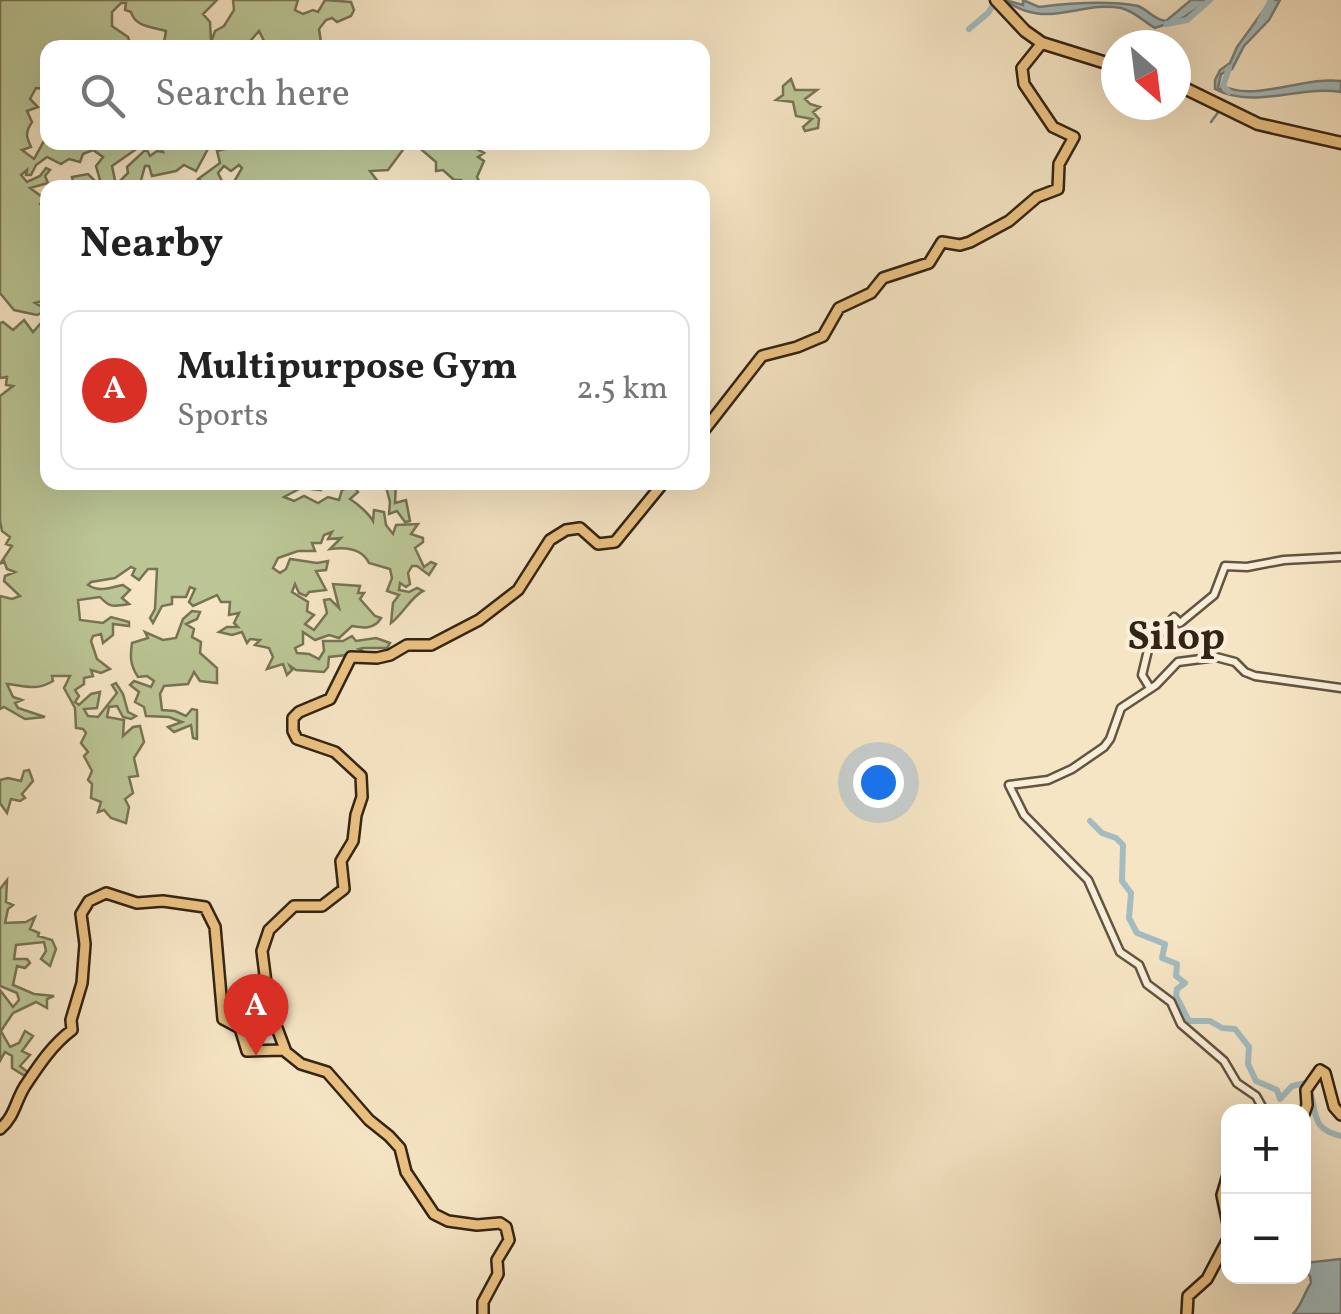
<!DOCTYPE html>
<meta charset="utf-8">
<style>
:root{--surface:#fff;--page:#f6f6f6;--text:#222;--muted:#767676;--line:#e0e0e0;--accent:#d93025}
body{margin:0;font-family:Vollkorn,serif;background:var(--page);color:var(--text)}
.controls{position:absolute;right:30px;bottom:30px;display:grid;overflow:hidden;border-radius:20px;box-shadow:0 10px 40px #0002}
.controls button{width:90px;height:90px;display:grid;place-items:center;padding:0;border:0;border-bottom:2px solid var(--line);background:var(--surface);color:var(--text);font:50px sans-serif}
.compass{position:absolute;left:1101px;top:30px;width:90px;height:90px;border-radius:50%;background:var(--surface);box-shadow:0 10px 40px #0002;rotate:152deg}
.you{position:absolute;left:878px;top:782px;width:35px;height:35px;margin:-25px;border:8px solid #fff;border-radius:50%;background:#1a73e8;box-shadow:0 0 0 15px #1a73e833}
.badge{display:grid;place-items:center;width:65px;height:65px;border-radius:50%;background:var(--accent);color:#fff;font-size:32px;font-weight:700}
.pin{position:absolute;translate:-50% -82px;filter:drop-shadow(0 2px 5px #0008)}
.pin::after{content:'';position:absolute;top:52px;width:35px;height:30px;background:inherit;clip-path:polygon(0 0,100% 0,50% 100%)}
.list{margin:0;padding:0;list-style:none}
h2{display:flex;justify-content:space-between;align-items:center;height:130px;margin:0;padding:0 40px;font-size:42px}
h2 small{font-size:32px;font-weight:400;color:var(--muted)}
.list li{display:grid;grid-template-columns:65px 1fr auto;gap:30px;align-items:center;box-sizing:border-box;height:160px;margin:0 20px 20px;padding:0 20px;border:2px solid var(--line);border-radius:20px}
.list b{display:block;font-size:38px;white-space:nowrap}
.list p{margin:0;font-size:32px;white-space:nowrap;color:var(--muted)}
.list em{font-size:32px;font-style:normal;color:var(--muted)}
.icon{flex:none;width:55px;height:55px;fill:none;stroke:currentColor;stroke-width:2;stroke-linecap:round;stroke-linejoin:round}
.map{position:relative;flex:none;width:1341px;height:1314px;overflow:hidden}
.search{position:absolute;background:var(--surface);box-shadow:0 10px 40px #0002;left:40px;top:40px;width:670px;height:110px;display:flex;align-items:center;gap:25px;box-sizing:border-box;padding:0 35px;border-radius:20px;color:var(--muted);font-size:38px}
.panel{position:absolute;background:var(--surface);box-shadow:0 10px 40px #0002;left:40px;top:180px;width:670px;height:310px;border-radius:20px}
.map>svg:first-child{display:block}
</style>
<div class="map">
<svg width="1341" height="1314" viewBox="0 0 1341 1314">
<rect width="100%" height="100%" fill="#f6e5c4"/>
<filter id="stains"><feTurbulence type="fractalNoise" baseFrequency=".002" numOctaves="4"/><feColorMatrix values="0 0 0 0 .2 0 0 0 0 .09 0 0 0 0 .02 0 0 0 .5 -.17"/></filter>
<radialGradient id="worn" r=".72"><stop offset=".6" stop-color="#630" stop-opacity="0"/><stop offset="1" stop-color="#630" stop-opacity=".3"/></radialGradient>
<path fill="#bbc595" stroke="#777454" stroke-width="2.5" d="M0,0h217l-14,14 7,8 1,20 4,-11 9,-5 10,-16 -1,-10h65l-3,10 8,4 10,-4 5,2 7,-12 26,2 3,8 -3,6 -14,6 -5,-4 -6,2 -7,9 2,13 -6,5h-48l-8,-16 -14,16 -36,-2 -46,3 3,-17c-13,-4 -31,-4 -35,-19l-6,-2 1,-7h-5l-9,9v14l16,11 3,10 -53,-2 -8,2 -6,-5 -7,-1 -4,6 -9,2 3,40 -11,-1 -6,11 8,8 -11,4 5,11c-7,11 -6,14 -1,25l-9,3 12,9 11,-20 -3,-10 5,-7 1,20 97,1 -33,23 4,19 12,-12 -1,-6 17,-16 3,-1 3,6 7,-5 6,1 -5,-9h59l-8,4 -13,24 -12,-6 -8,6 -24,5 -3,-10h-4l-5,18 17,3h-83l-2,-10 16,-3 8,8 4,-2 -4,-14 7,-9 -10,-7 -10,4 -3,8 -11,-3 -8,5 -14,-7 -11,8 -5,10h-5l1,-5 -6,5 6,7 13,-6 6,-8 4,2 -5,6 3,7 -18,5 15,11 -5,5 7,4v92l-12,3 12,7 -10,5 -23,-5 -14,-17z
M791,79l4,11h22l-12,9 5,5 10,3 -7,5 6,7 -1,9 -13,3 -2,-4 9,-8 -16,-3 -3,-14 -17,-2 7,-5v-9z
M455,142l10,1 19,10 -6,4 6,4 -7,16 5,10h-28h6l1,-7h-7l-11,-10 -7,1v-9l-14,-12 7,-3h17l4,-4z
M249,143v-1l159,1 -20,27 -18,1 12,16h-151l11,-19 -3,-3 -8,6 -7,-5 -6,7 7,14h-12l-15,-8 22,-16 -3,-12z
M24,320l9,12 8,-9 6,2 1,157 268,1 4,7 -19,-2 -17,9 10,4 10,-5 14,7 10,-6 11,3 3,-10 12,-4 4,6 -8,7c8,5 19,15 23,22l1,-11 10,2 2,13 7,9 3,-9 22,-1 -7,10 12,4v4l-8,6 9,19 7,-5 5,2 -7,11 -12,-9h-5l-4,7 2,11 -4,3 -6,-4 -1,7 10,2 8,-4 6,3c-11,5 -21,24 -32,32l2,-20 6,-8 -12,-4 5,-13 -2,-9 -21,-6c-7,-15 -25,-16 -39,-14l11,-11 -13,1 4,-7 -8,3 -3,8h-9l3,8h-17l-20,7 -5,10 7,5 6,-4 4,-10 27,4 11,-2 -2,9 -10,1 10,19 -17,2 -3,4 -7,-3 -4,-9 -3,8 16,10 -1,9 7,4 -9,9 9,6 13,-17 -3,-13 6,-1 9,9 -6,-24 27,2 -2,7h6l-4,6 15,17 6,2c-7,12 -19,10 -29,8l-13,12 -10,-3 -14,5 -12,-8v12l-8,4 2,5 12,1 10,5 5,-8 -1,-10h20l9,-5 4,5 20,-3 14,5 -3,5h-24l-4,1 7,4 -37,4 -1,10 -4,5 -28,-2 -6,-4 2,4 -5,5 -4,-11 -16,5 6,-12 -4,-9 -14,-3 5,-5 -10,-1 -3,4 -5,-11 -10,3 -13,-3 8,-5h11l-4,-4 5,-10 -10,2 1,-13h-9l-4,-7 -24,11 -4,-4 6,-13 -5,-2 -4,10h-14v7l-10,2 -9,17 -3,-5 5,-9 2,-40h-9l-9,11 -7,-5 3,-6 -4,-2 -16,11 -24,4 -3,3c13,8 22,2 35,0l7,5 -8,8 7,6c-15,2 -18,5 -29,-7l-22,3 2,20 23,3 8,-6 18,5v4l-16,-2v11l-10,8 -2,-9 -8,2 -2,5 6,18 13,10 -9,4 -10,-3 2,6 -9,2v6l-9,6 4,6 -4,6 4,3 12,-11 9,-2 -3,16 -13,1 4,7 10,1 19,-24 -5,-8 4,-2 7,11 5,18 8,4 -5,3 -8,-2 -6,-11 -8,1 -2,10 17,3 -1,16 10,-9 7,-1 4,16 -10,16 4,18 -9,1 4,16 -8,6 4,8 -3,16 -15,-5 -7,-8 -6,2 3,-10 -10,-4 1,-14 -4,-4 4,-9 -8,-15 4,-4 -7,-9 5,-10 -3,-4 -7,-1 -1,-20 -11,-20 6,-12h-18l1,5c-16,10 -27,5 -46,3l6,13 9,3 -7,3 3,5 27,9 -20,2 -21,-12 -4,2v-113l12,3 8,-3 -16,-15 1,-5 10,-4 -8,-3 -3,-8 -4,3 12,-18 -6,-2 4,-7 -8,-6 -2,-10v-125l13,-10 -7,-1 1,-8 -7,1v-55l3,-1 10,8z
M385,483h11l-1,20 11,-3 4,21 -5,1 -8,-11 -8,3 1,-12z
M192,611l8,1 -3,7 -11,5 8,5 -2,8 9,5 -1,11 17,15v15l-17,-2 -6,-9 -6,12 -24,2 -4,8 2,16 13,1 11,5 6,-7 5,1v29l-4,-1 -2,-13 -17,7 -6,-5 14,-5 -13,-5 -23,-1 -2,-9 -9,-5 4,-10 -9,-7 4,-4 17,6 3,-6 -7,-5 -9,1c-8,-12 -8,-21 -6,-34l16,-5 -3,-6 18,8 13,-2 7,-19z
M29,770l4,11 -11,13 3,4 -5,3 -9,-2 -4,14 -7,-10v-23l8,-2 13,3 3,-10z
M7,880l-1,22 7,3 -5,4 -3,14 21,-1 9,-5 -5,12 9,4 -1,3 14,4 4,9 -6,17 -9,-7 5,-8 -2,-9 -28,3 -2,14h13l3,4 -5,5 -8,-2 -4,19 21,9 20,2 -7,3v9l-11,-6 -23,11 -12,18 9,16 9,-4 6,-12 8,5 -11,15 8,4 -10,11 14,11 -9,-1 -13,-8v-12l-7,-4 -5,9v-71l13,17 6,-7 -2,-7 -17,-7v-97z"/>
<path fill="#a3bcc0" stroke="#767f7b" stroke-width="2.5" d="M1005,0l18,5v-5l16,7c32,-4 67,-7 99,-1 12,5 16,14 28,15l25,-21h19l-29,19 -26,9c-11,-6 -19,-16 -34,-20 -41,-8 -75,23 -116,-8z
M1271,0h9l-11,20 -25,26 -12,23 -11,5 -3,14 3,2 1,-5c30,18 83,-9 119,-4v11c-40,-7 -87,18 -126,-3v-9l5,-10 10,-7 7,-16z
M1341,1259v55h-48c9,-9 11,-21 18,-31l-1,-7 -6,-5v-8z"/>
<g fill="none" stroke-linecap="round" stroke-linejoin="round">
<path stroke="#767f7b" stroke-width="2.5" d="M1211,122l8,-11"/>
<path stroke="#a3bcc0" stroke-width="6" d="M1260,21l11,-21
M1166,24l21,-4 23,-20
M969,29l19,-16 7,-11
M1229,68l-6,18 6,6
M1090,821l12,12 14,5 7,7 -1,36 9,12 -2,25 8,15 28,11 -3,14 15,6 -1,12 9,7 -8,6 -1,7 13,25h21l12,7 13,1 14,18 -1,17 8,17 21,9 3,9 12,-13 14,-3c14,25 0,45 35,53"/>
<g stroke="#645440" stroke-width="11">
<path id="minor" d="M1150,688l-8,-13 7,-29 25,-29 6,6 34,-28 11,-29 22,1 37,-7 57,-3
M1265,1112l-9,-16 -19,-13 -13,-22 -43,-37 -10,-22 -24,-18 -8,-19 -19,-13 -32,-72 -64,-65 -15,-30 39,-5 24,-11 32,-22 6,-8 11,-31 35,-23 22,-23 38,-5 19,5 10,10 10,4 86,12"/>
</g>
<g stroke="#332414" stroke-width="14">
<path id="major" d="M702,433l60,-77 35,-9 26,-11 16,-28 32,-15 12,-15 46,-15 13,-21 18,3 10,-3 39,-21 28,-24 21,-8 1,-25 15,-27 -21,-10 -29,-43 -2,-16 20,-25
M1304,1114l3,-9 -1,-15 14,-20 5,3 9,34 7,8
M0,1129c15,-13 15,-27 25,-43 14,-21 27,-41 47,-56l-1,-10 11,-37 3,-39 -4,-30 8,-13 17,-8 31,10 26,-2 42,6 10,20 8,92 17,9 7,23 38,-1
M1228,1175l-6,20 6,29
M483,1314v-12l15,-28 -1,-14 12,-20 -3,-13 -6,-4 -23,2 -29,-4 -14,-7 -28,-42 -6,-24 -11,-12 -20,-16 -42,-48 -26,-8 -15,-12 -17,-45 -7,-56 7,-21 25,-24h28l22,-17 -3,-28 12,-20 3,-26 6,-18 -1,-21 -26,-24 -38,-13 -4,-8v-13l6,-6 31,-13 21,-42 26,1 13,-3 17,-10h24l48,-25 39,-30 32,-50 16,-10 14,-2 18,16 17,-2 49,-60
M1187,1314l1,-18 19,-17 21,-40"/>
</g>
<g stroke="#332414" stroke-width="15">
<path id="highway" d="M996,0l29,31 17,12 74,23
M1176,84l82,40 83,19"/>
</g>
<use href="#minor" stroke="#f9eed9" stroke-width="6"/>
<use href="#major" stroke="#ebc282" stroke-width="9"/>
<use href="#highway" stroke="#ebc282" stroke-width="10"/>
</g>
<g text-anchor="middle" stroke-width="8" stroke-linejoin="round" paint-order="stroke">
<g font-size="40" font-weight="bold" fill="#332414" stroke="#f9eed9">
<text x="1176" y="649">Silop</text>
</g>
</g>
<rect width="100%" height="100%" filter="url(#stains)"/>
<rect width="100%" height="100%" fill="url(#worn)"/>
</svg>
<div class="controls">
<button>+</button>
<button>−</button>
</div>
<svg class="compass" viewBox="-18 -18 36 36"><path d="M0-13l5 13h-10z" fill="#e53935"/><path d="M0 13l5-13h-10z" fill="#767676"/></svg>
<div class="you"></div>
<div class="pin badge" style="left:256px;top:1056px">A</div>
<div class="search"><svg class="icon" aria-label="search" viewBox="0 0 24 24"><circle cx="10" cy="10" r="6"/><path d="M15 15l6 6"/></svg>Search here</div>
<section class="panel">
<h2>Nearby<small></small></h2>
<ul class="list">
<li><span class="badge">A</span><div><b>Multipurpose Gym</b><p>Sports</p></div><em>2.5 km</em></li>
</ul>
</section>
</div>
